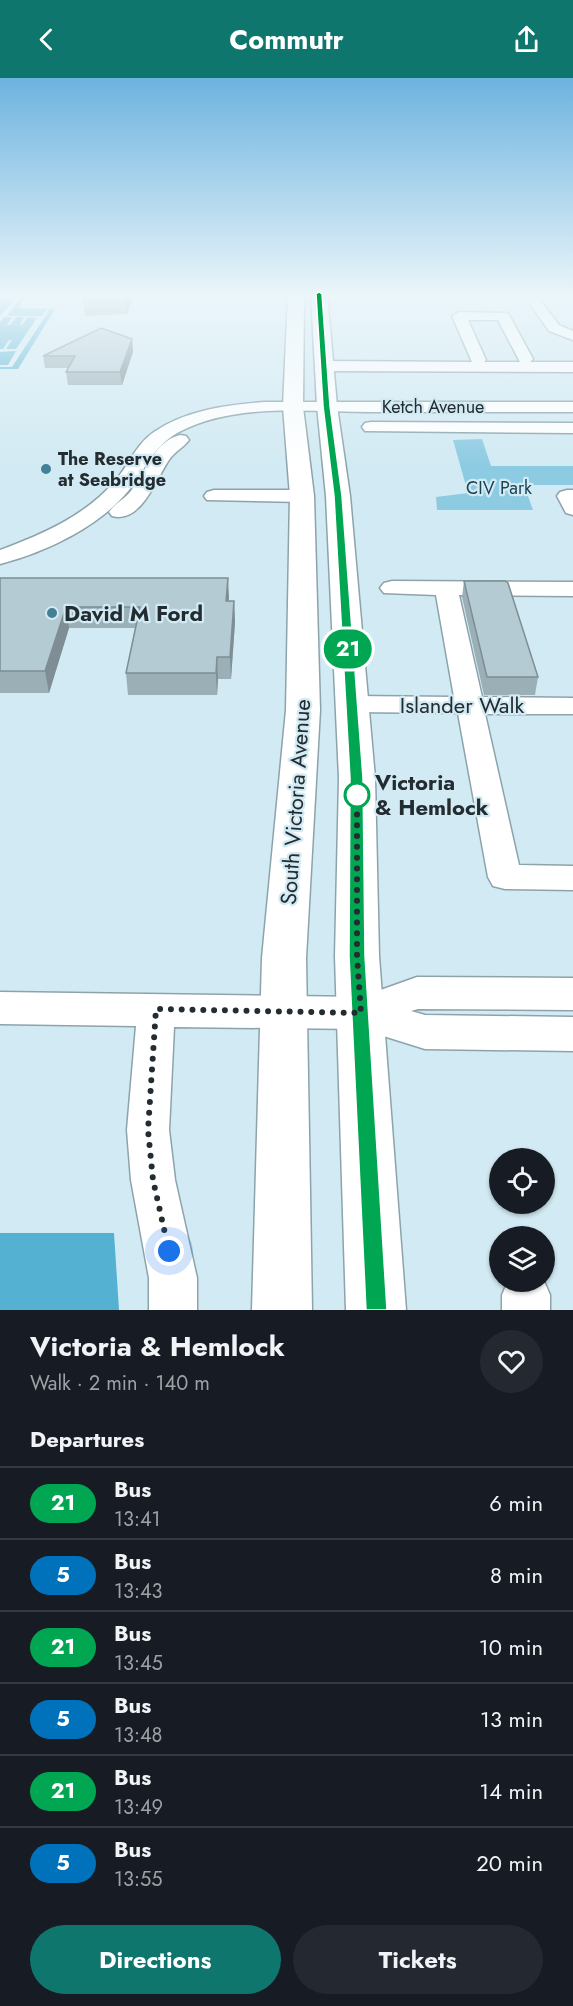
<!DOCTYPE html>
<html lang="en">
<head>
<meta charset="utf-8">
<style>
	body { margin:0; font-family:Jost,sans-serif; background:#242831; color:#f1f3f6; height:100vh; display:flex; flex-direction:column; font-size:22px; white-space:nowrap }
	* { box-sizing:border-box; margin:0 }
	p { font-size:20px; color:#9ea1a6 }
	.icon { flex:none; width:33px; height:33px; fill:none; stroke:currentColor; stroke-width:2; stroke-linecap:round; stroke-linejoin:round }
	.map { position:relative; height:1232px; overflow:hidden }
	.side { display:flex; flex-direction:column; background:#171b24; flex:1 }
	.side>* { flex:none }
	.badge { padding:0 12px; border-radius:20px; font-size:21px; line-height:39px }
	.controls { position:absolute; left:489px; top:1070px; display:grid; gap:12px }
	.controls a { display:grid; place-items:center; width:66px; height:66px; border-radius:50%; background:#171b24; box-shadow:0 2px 4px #0004; font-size:30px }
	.you { position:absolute; width:30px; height:30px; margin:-15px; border:4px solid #fff; border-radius:50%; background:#1a73e8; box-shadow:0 0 0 9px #1a73e833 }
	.map>.badge { position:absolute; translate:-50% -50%; box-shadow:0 0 0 3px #fff }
	h2 { padding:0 30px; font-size:22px; line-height:54px }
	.round { display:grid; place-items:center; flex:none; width:63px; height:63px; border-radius:32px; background:#242831 }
	.overview { display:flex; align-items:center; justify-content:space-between; height:102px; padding:0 30px }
	h1 { font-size:28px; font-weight:700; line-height:45px }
	.cta { display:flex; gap:12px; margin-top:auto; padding:12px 30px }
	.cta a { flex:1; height:69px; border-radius:36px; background:#0f766e; color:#fff; font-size:24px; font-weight:700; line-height:69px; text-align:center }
	.cta a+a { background:#242831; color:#f1f3f6 }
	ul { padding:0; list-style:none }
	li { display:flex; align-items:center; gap:18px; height:72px; padding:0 30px; border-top:2px solid #363941 }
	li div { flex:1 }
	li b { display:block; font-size:22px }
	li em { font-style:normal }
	li .badge { min-width:66px; font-weight:700; text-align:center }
	header { display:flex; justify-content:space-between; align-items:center; height:78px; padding:0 30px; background:#0f766e; color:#fff; font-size:27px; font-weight:700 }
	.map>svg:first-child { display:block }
</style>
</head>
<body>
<header><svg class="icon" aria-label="back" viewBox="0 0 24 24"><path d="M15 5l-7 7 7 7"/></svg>Commutr<svg class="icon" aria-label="share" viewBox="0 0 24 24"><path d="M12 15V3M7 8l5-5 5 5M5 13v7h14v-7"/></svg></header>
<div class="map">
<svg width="573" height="1232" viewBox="0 0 573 1232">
	<rect width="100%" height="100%" fill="#d2eaf3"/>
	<!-- green -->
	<polygon fill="#8dcbe2" points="482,361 491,388 573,388 573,407 524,407 533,432 437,432 436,419 468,415 453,362"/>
	<!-- water -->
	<g fill="#54b1d2">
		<polygon points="0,216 28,216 18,230 55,231 18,291 0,291"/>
		<polygon points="0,1155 114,1155 119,1232 0,1232"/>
	</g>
	<!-- pier -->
	<polygon fill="#d2eaf3" points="0,218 22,218 7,238 42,238 47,231 50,231 12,289 0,289 0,287 8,287 16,273 0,274 0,271 3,271 9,262 12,262 6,271 16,271 37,240 28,239 22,247 20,247 24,239 16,239 10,247 7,247 12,239 4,239 0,244 0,238 16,220 2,219 0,221"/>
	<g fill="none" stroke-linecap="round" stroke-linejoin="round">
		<!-- minor casing -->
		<g stroke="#8da3ac" stroke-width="3">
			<g id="minor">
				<polygon points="523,216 535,216 559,247 573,253 573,262 549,253"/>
				<path d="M459,234l49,1 25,46 -3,3h43v10l-249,-1 -8,-5 8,-5 148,1 -20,-46zM468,242h30l22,42h-36l2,-2z"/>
				<path d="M264,324h309v10c-67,0 -134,0 -201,0 -62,0 -136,-10 -193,20 -26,14 -33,37 -50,58 -30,37 -83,62 -129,74v-14c41,-15 85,-34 114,-68 15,-16 21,-37 40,-50 32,-22 72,-27 110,-30z"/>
				<polygon points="371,344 573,345 573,355 365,353 362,349 365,345"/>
				<path d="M180,357l6,1 3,4c-6,8 -15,12 -20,20 -13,19 -28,64 -57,56l-3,-4c6,-9 18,-14 24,-24 14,-19 22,-47 47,-53z"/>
				<polygon points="214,412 302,412 309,414 312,418 309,422 302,424 207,422 204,418 207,414"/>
				<polygon points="567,412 573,412 573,437 566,435 557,418 560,414"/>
				<polygon points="392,503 573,504 573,518 459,517 482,619 573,620 573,636 485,636 519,787 573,788 573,812 505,811 493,808 488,799 458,635 352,634 342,632 338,626 342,620 352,618 454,619 436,517 384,515 380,510 384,505"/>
				<polygon points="417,899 573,900 573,932 418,931 411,933 425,937 573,939 573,973 425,971 361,951 174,949 169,1052 175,1102 197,1200 197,1232 149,1232 149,1200 131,1102 127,1052 136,948 0,946 0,914 361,919"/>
				<polygon points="508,1203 544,1203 550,1217 550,1232 502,1232 502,1217"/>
			</g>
		</g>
		<!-- major casing -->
		<g stroke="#8da3ac" stroke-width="3">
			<g id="major">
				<polygon points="288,216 304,216 303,329 314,418 320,632 306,880 312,1232 252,1232 262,880 286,632 290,418 283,329"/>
				<polygon points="311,216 327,216 337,328 350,418 375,700 379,878 406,1232 346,1232 335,878 339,700 326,418 317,328"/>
			</g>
		</g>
		<!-- minor -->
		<use href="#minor" fill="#fff" fill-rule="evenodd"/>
		<!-- major -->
		<use href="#major" fill="#fff" fill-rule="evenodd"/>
	</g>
	<!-- wall -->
	<g fill="#9bafb6">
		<polygon points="88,216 134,216 127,236 85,238 83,224"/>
		<polygon points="132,261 133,274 122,307 68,307 66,294 68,290 45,290 43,278"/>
		<polygon points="0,500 229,520 228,523 234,523 235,544 231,601 218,601 217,617 128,617 126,595 135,550 69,550 49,615 0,615"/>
		<polygon points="464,503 538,599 535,617 484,617 462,519"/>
	</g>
	<!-- shaded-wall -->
	<g fill="#7e8e94">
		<polygon points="128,216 134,216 127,236 125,222"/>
		<polygon points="132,261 133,274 122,307 120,294"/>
		<polygon points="228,500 229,520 227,544 226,523"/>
		<polygon points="234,523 235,544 231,601 230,579"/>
		<polygon points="66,529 69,550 49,615 45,593"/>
		<polygon points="217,579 218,601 217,617 216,595"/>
	</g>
	<!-- building -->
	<g fill="#b4cbd4" stroke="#7e8e94" stroke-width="1.5">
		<polygon points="88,216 128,216 125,222 83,224"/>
		<polygon points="101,250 132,261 120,294 66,294 75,278 43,278"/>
		<polygon points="0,500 228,500 226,523 234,523 230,579 217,579 216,595 126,595 140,529 66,529 45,593 0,593"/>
		<polygon points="464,503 505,503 508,505 538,599 487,599"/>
	</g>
	<!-- sky -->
	<linearGradient id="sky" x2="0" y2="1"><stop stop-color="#6db3df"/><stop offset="0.56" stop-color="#ebf6fa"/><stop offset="1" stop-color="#ebf6fa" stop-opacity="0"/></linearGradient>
	<rect width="573" height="388" fill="url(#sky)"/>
	<!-- line -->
	<polygon fill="#00a651" stroke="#fff" stroke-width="1.5" points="319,214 322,216 330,328 342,418 363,700 365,878 387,1232 366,1232 349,878 350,700 334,418 323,328 316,216"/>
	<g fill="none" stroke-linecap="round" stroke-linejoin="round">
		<!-- walk -->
		<polyline stroke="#232c30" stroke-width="6" stroke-dasharray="0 10.8" points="169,1173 153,1102 148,1052 156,931 361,935 357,878 357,717"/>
	</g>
	<!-- markers -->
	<g fill="#428096" stroke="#d2eaf3" stroke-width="2">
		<circle cx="46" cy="391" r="6"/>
		<circle cx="52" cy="535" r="6"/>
	</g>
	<circle fill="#fff" stroke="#00a651" stroke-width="3" cx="357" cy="717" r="12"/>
	<g text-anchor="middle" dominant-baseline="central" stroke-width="4.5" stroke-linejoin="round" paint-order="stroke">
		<!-- far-street labels -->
		<g font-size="18" fill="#232c30" stroke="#d2eaf3">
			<text x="433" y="329">Ketch Avenue</text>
		</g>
		<!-- far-poi labels -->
		<g font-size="18" font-weight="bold" fill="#232c30" stroke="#d2eaf3" text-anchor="start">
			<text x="58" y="381">The Reserve<tspan x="58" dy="21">at Seabridge</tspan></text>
		</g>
		<!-- far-park labels -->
		<g font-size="18" fill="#194251" stroke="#d2eaf3">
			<text x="499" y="410">CIV Park</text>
		</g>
		<!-- poi labels -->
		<g font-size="22" font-weight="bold" fill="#232c30" stroke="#d2eaf3" text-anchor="start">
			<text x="64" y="535">David M Ford</text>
		</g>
		<!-- street labels -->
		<g font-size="22" fill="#232c30" stroke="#d2eaf3">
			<text x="462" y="627">Islander Walk</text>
			<text transform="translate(295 724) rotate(-86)">South Victoria Avenue</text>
		</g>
		<!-- stop labels -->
		<g font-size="22" font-weight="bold" fill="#232c30" stroke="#d2eaf3" text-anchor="start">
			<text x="375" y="704">Victoria<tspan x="375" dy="25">&amp; Hemlock</tspan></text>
		</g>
	</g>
</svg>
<div class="controls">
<a><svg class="icon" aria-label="locate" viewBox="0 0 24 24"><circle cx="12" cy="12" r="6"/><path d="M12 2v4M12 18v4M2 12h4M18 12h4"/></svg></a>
<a><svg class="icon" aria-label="layers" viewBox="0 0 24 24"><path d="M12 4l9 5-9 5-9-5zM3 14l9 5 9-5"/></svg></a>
</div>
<div class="you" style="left:169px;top:1173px"></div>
<b class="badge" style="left:348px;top:571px;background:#00a651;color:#fff">21</b>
</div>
<section class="side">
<div class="overview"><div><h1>Victoria &amp; Hemlock</h1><p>Walk · 2 min · 140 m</p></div><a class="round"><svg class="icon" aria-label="heart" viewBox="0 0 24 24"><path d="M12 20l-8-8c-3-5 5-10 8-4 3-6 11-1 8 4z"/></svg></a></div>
<h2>Departures</h2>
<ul>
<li><span class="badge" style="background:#00a651;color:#fff">21</span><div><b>Bus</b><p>13:41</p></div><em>6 min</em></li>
<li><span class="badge" style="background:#0072bc;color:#fff">5</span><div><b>Bus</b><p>13:43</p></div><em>8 min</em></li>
<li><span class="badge" style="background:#00a651;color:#fff">21</span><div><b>Bus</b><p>13:45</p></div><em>10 min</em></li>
<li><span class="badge" style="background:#0072bc;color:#fff">5</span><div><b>Bus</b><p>13:48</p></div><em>13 min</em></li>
<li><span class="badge" style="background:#00a651;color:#fff">21</span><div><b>Bus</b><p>13:49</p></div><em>14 min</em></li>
<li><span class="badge" style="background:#0072bc;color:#fff">5</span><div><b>Bus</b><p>13:55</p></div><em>20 min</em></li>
</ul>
<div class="cta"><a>Directions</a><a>Tickets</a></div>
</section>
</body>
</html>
